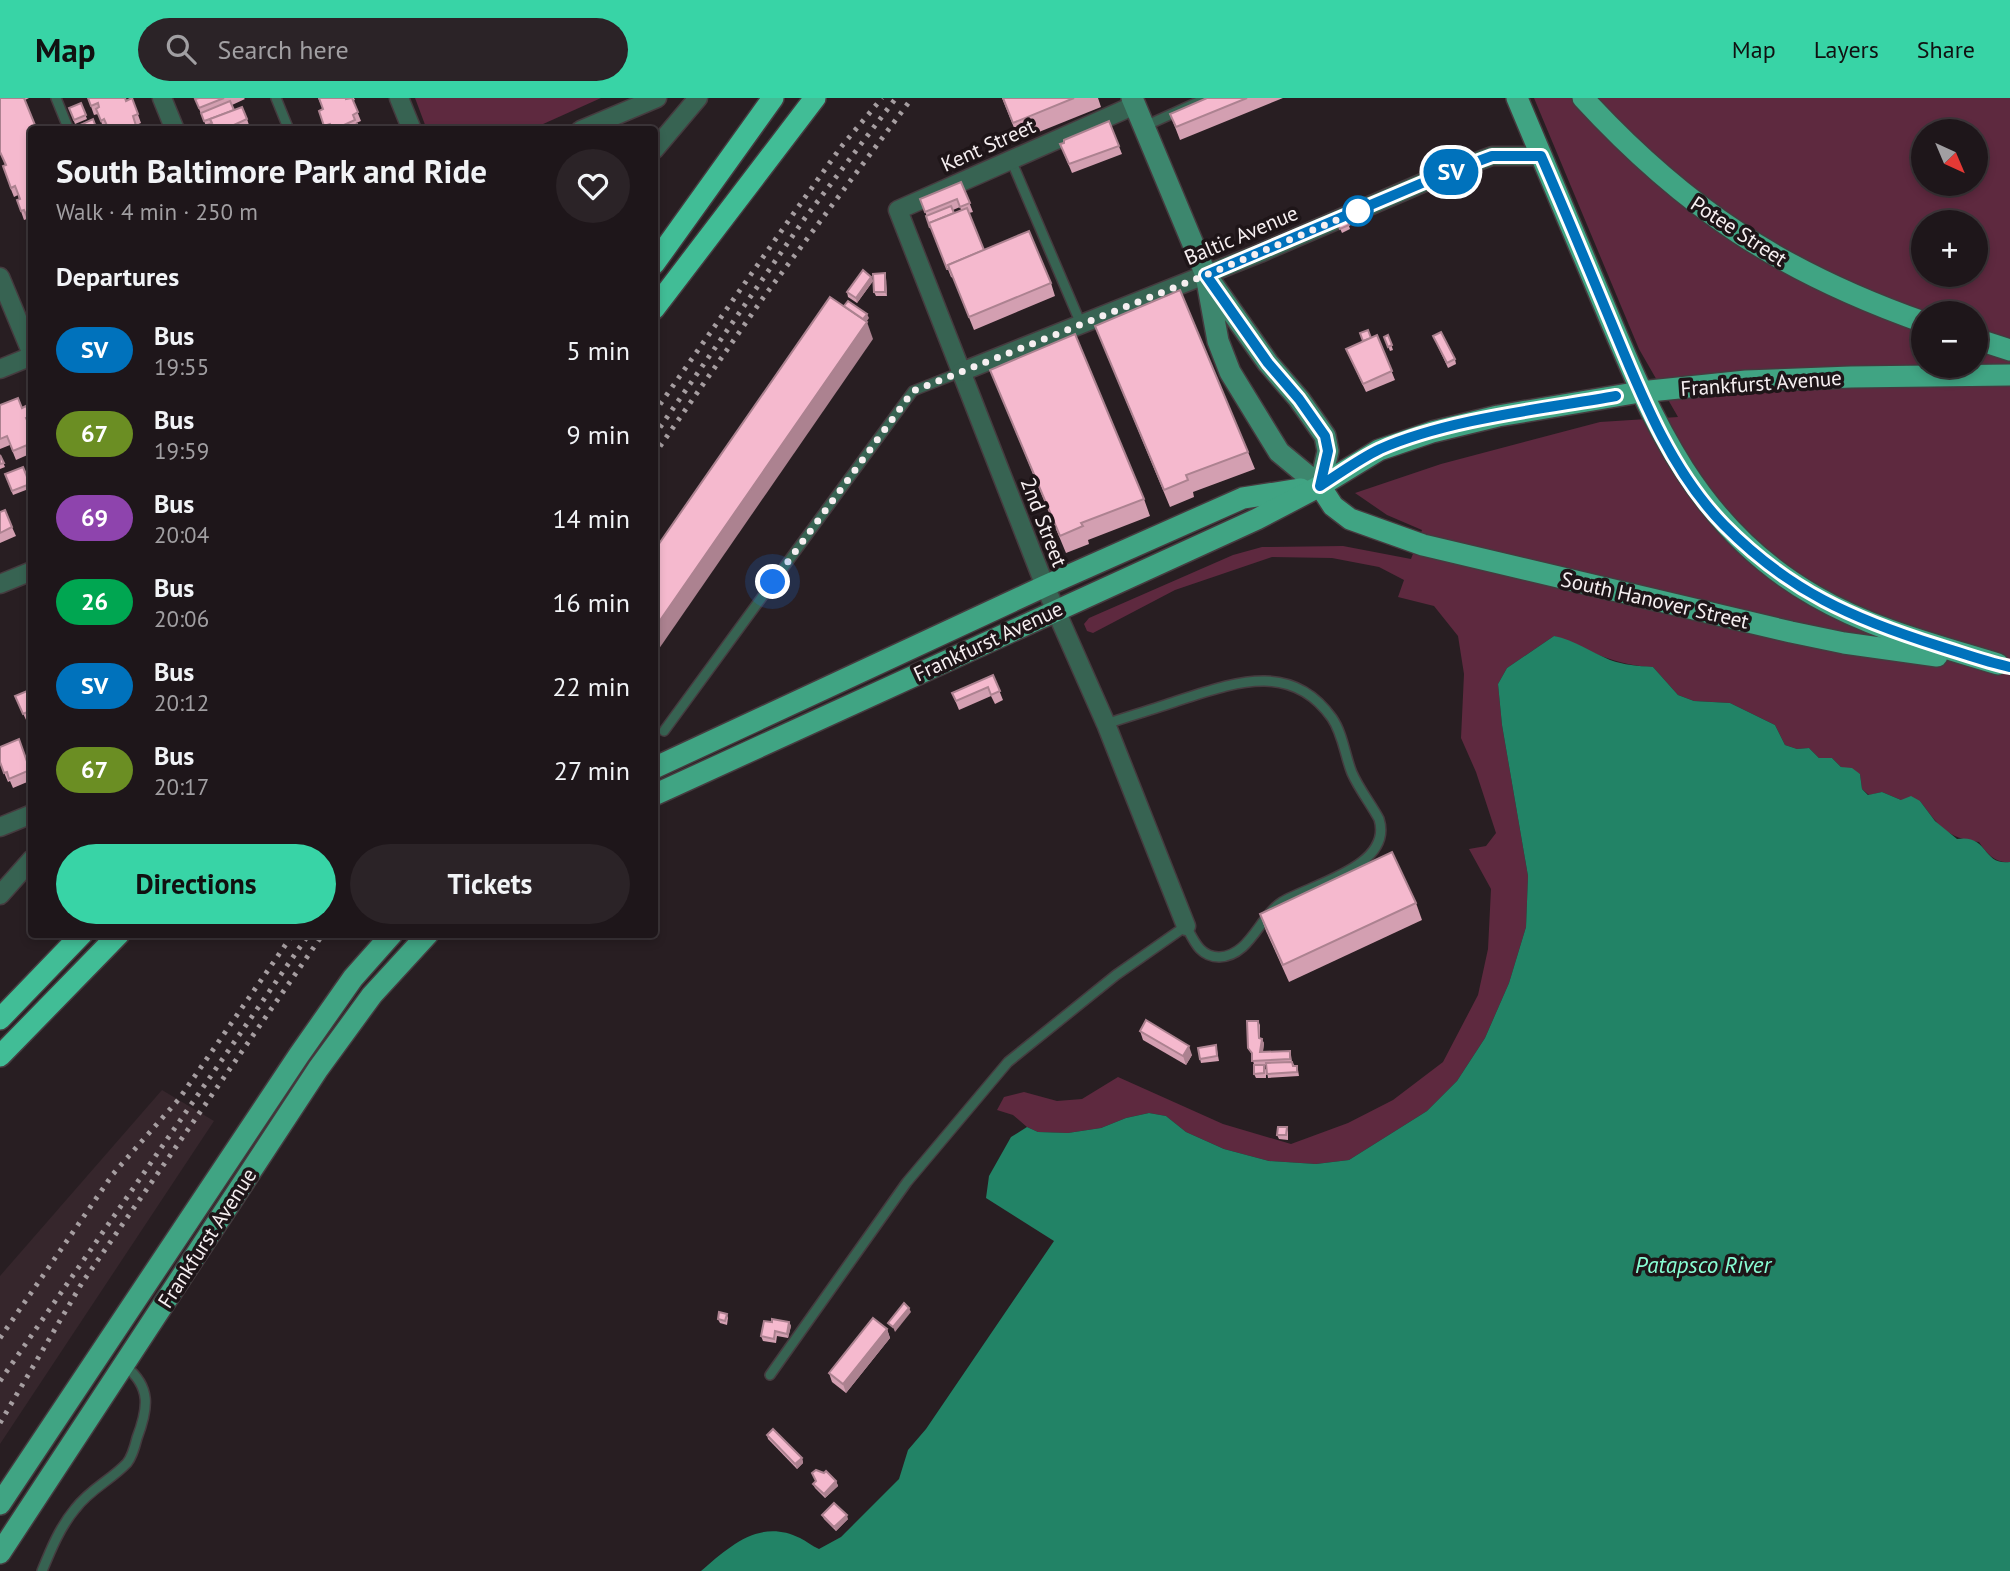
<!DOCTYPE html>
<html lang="en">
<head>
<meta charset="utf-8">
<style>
	body { margin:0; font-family:"PT Sans",sans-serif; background:#2b2327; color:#f1f3f6; height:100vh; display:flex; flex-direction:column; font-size:26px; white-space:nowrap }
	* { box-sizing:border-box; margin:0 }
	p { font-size:23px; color:#a19fa2 }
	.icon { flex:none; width:38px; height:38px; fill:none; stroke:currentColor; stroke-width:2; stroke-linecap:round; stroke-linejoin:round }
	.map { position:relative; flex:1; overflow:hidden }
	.sheet { position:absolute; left:28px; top:28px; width:630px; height:812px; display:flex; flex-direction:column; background:#1e161a; border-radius:7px; box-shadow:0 4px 10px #0003,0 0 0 2px #3c3539 }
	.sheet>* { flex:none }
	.badge { padding:0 14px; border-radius:23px; font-size:24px; line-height:46px }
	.needle { width:46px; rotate:136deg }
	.fabs { position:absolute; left:1911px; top:21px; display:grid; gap:14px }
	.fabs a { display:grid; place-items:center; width:77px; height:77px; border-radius:50%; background:#1e161a; box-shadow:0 4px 10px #0003,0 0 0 2px #3c3539; font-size:35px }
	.you { position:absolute; width:35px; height:35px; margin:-18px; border:5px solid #fff; border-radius:50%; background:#1a73e8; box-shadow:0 0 0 10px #1a73e833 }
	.map>.badge { position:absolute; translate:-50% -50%; box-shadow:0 0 0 4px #fff }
	h2 { padding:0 28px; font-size:26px; line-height:63px }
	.round { display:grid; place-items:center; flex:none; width:74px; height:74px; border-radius:37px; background:#2b2327 }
	.head { display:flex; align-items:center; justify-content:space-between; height:119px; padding:0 28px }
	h1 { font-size:33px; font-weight:600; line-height:52px }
	.button { display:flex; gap:14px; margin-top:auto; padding:14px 28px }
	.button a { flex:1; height:80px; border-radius:42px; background:#38d4a6; color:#111; font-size:28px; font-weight:600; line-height:80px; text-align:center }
	.button a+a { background:#2b2327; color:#f1f3f6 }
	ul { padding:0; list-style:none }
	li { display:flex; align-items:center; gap:21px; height:84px; padding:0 28px }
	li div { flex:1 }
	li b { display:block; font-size:26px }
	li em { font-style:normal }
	li .badge { min-width:77px; font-weight:700; text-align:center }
	header { display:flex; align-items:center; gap:42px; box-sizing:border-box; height:98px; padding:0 35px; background:#38d4a6; color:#111 }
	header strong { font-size:33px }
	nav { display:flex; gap:38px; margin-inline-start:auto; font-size:24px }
	.search { width:490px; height:63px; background:#2b2327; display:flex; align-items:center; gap:18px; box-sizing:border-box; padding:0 24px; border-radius:38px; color:#a19fa2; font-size:26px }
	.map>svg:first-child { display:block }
</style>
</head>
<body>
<header>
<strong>Map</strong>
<div class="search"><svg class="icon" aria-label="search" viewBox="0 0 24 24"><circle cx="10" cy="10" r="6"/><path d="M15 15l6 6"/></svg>Search here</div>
<nav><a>Map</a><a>Layers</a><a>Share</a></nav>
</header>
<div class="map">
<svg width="2010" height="1473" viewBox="0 0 2010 1473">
	<rect width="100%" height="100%" fill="#281e22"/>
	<!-- built -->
	<polygon fill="#36262c" points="162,992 214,1023 0,1346 0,1178"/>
	<!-- green -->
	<g fill="#5e293f" fill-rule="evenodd">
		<polygon points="415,0 601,0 532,31 427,32"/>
		<path d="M1534,0h476v764c-14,2 -24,-9 -31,-20 -33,-4 -40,-16 -59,-41l-19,-1 -19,-8 -13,3 -7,-6 -2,-15 -19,-7 -9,-9h-13l-10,-10 -12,1 -12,-4 -10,-20 -45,-22 -36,-2 -16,-6 -25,-28c-36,-1 -66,-17 -99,-31l-47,32 -9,16 4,41 26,151 -2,51 -17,56 -24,55 -28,43 -30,30 -78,49 -33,4 -47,-3 -45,-12 -38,-17 -20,-16 -17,-3 -23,5 -25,10 -33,5 -30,-1 -11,-5 -14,-12 -16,-5 7,-13 20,-5 33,9 25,-2 36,-22 105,47 68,20 57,-21 45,-23 50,-38 35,-67 10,-46 3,-60 -22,-40 17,-3 10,-13 -20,-61 -15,-34 3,-64 -6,-38 -24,-30 -36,-9 6,-17 -25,-13 -47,-9 -60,-1 -97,33 -82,43 -6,-2 -3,-7 5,-6 144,-63 29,-8 81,-1 68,13 11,-29 -35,-15 -32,-22 86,-29 159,-42 78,-5 -39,-68zM1923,33h53v53h-53zM1923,124h53v53h-53zM1923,215h53v53h-53z"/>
	</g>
	<!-- water -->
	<path fill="#228366" d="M1554,538c20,4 37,16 56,24 14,5 28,6 43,7l25,28 16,6 36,2 45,22 10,20 12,4 12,-1 10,10h13l9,9 11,1 8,6 2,15 6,6 14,-3 19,8 10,-4 9,5 15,20 22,18c32,-5 25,27 53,23v709h-1309c29,-25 59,-53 99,-33 6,3 12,8 19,11l22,-12 58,-58 9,-29 18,-21 128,-188 -68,-43 3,-22 22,-39 16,-10 11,5 30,1 33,-5 25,-10 23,-5 17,3 20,16 38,17 45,12 47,3 33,-4 78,-49 30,-30 28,-43 24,-55 17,-56 2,-51 -26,-151 -4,-41 9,-16z"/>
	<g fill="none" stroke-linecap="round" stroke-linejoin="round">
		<!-- lane casing -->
		<g stroke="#453b3f" stroke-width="12">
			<g id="lane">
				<polyline points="56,0 69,32"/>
				<polyline points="276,0 289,32"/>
				<polyline points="1145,28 1207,0"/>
				<polyline points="1011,62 1081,226"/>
				<polyline points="664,633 913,293 961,274"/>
				<path d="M770,1277l137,-193 101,-120 108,-87 70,-49c8,15 14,31 33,31 31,-1 40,-40 63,-55 27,-17 112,-35 97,-83 -8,-15 -20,-30 -27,-46 -7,-17 -9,-39 -20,-55 -41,-58 -99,-35 -155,-17 -23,8 -47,15 -71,23"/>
				<path d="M42,1473c9,-22 18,-44 33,-62 16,-21 35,-28 52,-46 5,-6 8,-17 10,-25 11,-29 15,-51 -12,-72"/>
			</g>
		</g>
		<!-- street casing -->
		<g stroke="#453b3f" stroke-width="21">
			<g id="street">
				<polyline points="162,0 175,32"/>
				<polyline points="399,0 412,32"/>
				<polyline points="1135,7 898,112 1045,488 1106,626 1186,828"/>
				<polyline points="581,32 657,0"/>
				<polyline points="654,52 698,0"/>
				<polyline points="0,179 32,256"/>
				<polyline points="0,271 32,258"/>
				<polyline points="961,274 1260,155 1441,77 1492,58 1541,58"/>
				<polyline points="0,486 32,473"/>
				<polyline points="0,729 32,716"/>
				<polyline points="0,797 32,761"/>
			</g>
		</g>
		<!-- secondary casing -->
		<g stroke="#453b3f" stroke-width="24">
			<polyline id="secondary" points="1132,0 1206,177 1218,243 1230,274 1279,354 1320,388 1328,353 1325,338 1299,301 1268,265 1206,177"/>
		</g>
		<!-- primary casing -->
		<g stroke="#453b3f" stroke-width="24">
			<g id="primary">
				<path d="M1517,0c27,65 54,130 82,195 51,122 95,234 216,303 57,33 121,49 183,68"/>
				<path d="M1583,0c102,111 199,174 340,224"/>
				<polyline points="1976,241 2010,252"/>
				<polyline points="1320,388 1333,408 1350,421 1423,447 1791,534 1844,545 1937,558"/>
				<polyline points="654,670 1045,488 1243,400 1301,391"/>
				<polyline points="654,697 1257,421 1320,388 1379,352 1432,334 1498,318 1640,294 1746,283 1851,279 2010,277"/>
				<polyline points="0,1406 299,957 353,880 392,836"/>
				<polyline points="0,1455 318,971 372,897 428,836"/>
			</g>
		</g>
		<!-- highway casing -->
		<g stroke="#453b3f" stroke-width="24">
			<g id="highway">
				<polyline points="654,166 773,0"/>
				<polyline points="654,211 815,0"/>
				<polyline points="0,921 82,836"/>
				<polyline points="0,958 119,836"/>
			</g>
		</g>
		<!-- lane -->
		<use href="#lane" stroke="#376352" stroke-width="9"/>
		<!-- street -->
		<use href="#street" stroke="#376352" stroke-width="18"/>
		<!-- secondary -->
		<use href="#secondary" stroke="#3d876e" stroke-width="21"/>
		<!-- primary -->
		<use href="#primary" stroke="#40a483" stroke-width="21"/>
		<!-- highway -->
		<use href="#highway" stroke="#41bd96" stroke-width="21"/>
		<!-- rail -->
		<g stroke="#a69ea1" stroke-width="5" stroke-dasharray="3.5 7" stroke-linecap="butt">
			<polyline points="654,315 796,112 841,49 882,0"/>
			<polyline points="654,338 805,120 896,0"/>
			<polyline points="654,357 763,200 912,0"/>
			<polyline points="0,1240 113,1076 179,1001 293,836"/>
			<polyline points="0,1283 309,836"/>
			<polyline points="0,1325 82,1185 323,836"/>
		</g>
	</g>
	<!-- wall -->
	<g fill="#d39fb1" fill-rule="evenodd">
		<polygon points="0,0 29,0 25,2 27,121 24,122 17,102 19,101 18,97 14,99 10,89 5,67"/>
		<polygon points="88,0 126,3 132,0 141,25 136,27 137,31 145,32 108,30 104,31 98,16 94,17"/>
		<polygon points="199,0 244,0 245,1 232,7 234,12 247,21 250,30 246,32 209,32 212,25 206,28 195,1"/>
		<polygon points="318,0 354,0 355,2 353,3 361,23 356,25 359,32 326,32 319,13 323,11"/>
		<polygon points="1002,0 1098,0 1101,9 1019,42"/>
		<polygon points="1207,0 1283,0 1180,42 1170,16 1207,1"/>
		<polygon points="81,5 87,21 75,26 69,10"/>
		<polygon points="1109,23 1122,56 1072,75 1060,46"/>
		<path d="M961,84l12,30 -4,1 15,37 67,33 4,13 -81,34 -21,-52 -2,-1 -31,-78zM960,109l1,3 -7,3 -1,-3z"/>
		<polygon points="1347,122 1350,131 1342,135 1338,126"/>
		<polygon points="885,175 886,180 887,198 876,198 874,194"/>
		<polygon points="871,179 873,183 857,205 848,199 847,194"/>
		<polygon points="1095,228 1248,354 1255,371 1193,394 1194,399 1170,409"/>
		<polygon points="1377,237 1395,282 1366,294 1346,251"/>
		<polygon points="1388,237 1393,252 1390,253 1384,239"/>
		<polygon points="1435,242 1455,261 1456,266 1448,270"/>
		<polygon points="990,272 1144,401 1150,418 1088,442 1089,446 1066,455"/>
		<polygon points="0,307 22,310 26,308 32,321 32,328 29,328 32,333 32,355 16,362 10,347 0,351"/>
		<polygon points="0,357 5,369 0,371"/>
		<polygon points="23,369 31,390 13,397 5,376"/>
		<polygon points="0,414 12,429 16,438 0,445"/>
		<polygon points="993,577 1003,602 995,606 991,598 959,612 952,595"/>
		<polygon points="32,591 32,622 27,624 15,598"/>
		<polygon points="19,641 32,676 32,682 13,690 10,683 8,684 0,665"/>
		<polygon points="1416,805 1422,822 1289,884 1266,833 1260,816"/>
		<polygon points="1258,923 1260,927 1260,940 1264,945 1263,954 1290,953 1291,957 1292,964 1298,972 1299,978 1268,980 1266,967 1254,967 1252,957 1248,950"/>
		<polygon points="1140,933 1192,957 1186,967 1143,942"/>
		<polygon points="1217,952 1219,963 1201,965 1200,961"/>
		<polygon points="1266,971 1266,980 1256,980 1254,976"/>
		<polygon points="1287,1029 1288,1034 1288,1042 1279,1041 1277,1037"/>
		<polygon points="727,1216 728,1220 727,1227 720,1225 718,1221"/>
		<polygon points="772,1224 789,1224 791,1228 788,1240 777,1238 776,1245 763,1243 761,1238"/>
		<polygon points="887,1231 890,1240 846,1295 832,1284 829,1275"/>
		<polygon points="767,1337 802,1360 803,1365 797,1371 768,1341"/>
		<polygon points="836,1383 838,1388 825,1400 815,1390 813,1386"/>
		<polygon points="822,1417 848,1421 836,1433 824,1421"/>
	</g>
	<!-- shaded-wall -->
	<g fill="#ac8290">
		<polygon points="885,175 886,180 887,198 885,194"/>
		<polygon points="871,179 873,183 857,205 856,200"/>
		<polygon points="867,216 869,220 863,229 861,224"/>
		<polygon points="867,224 873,241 654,558 654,531"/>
		<polygon points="1262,941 1264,945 1262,958 1260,954"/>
		<polygon points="1189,948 1192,957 1186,967 1183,958"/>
		<polygon points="909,1210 911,1214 895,1234 893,1229"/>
		<polygon points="789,1224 791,1228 788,1240 787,1236"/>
		<polygon points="887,1231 890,1240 846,1295 843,1286"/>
		<polygon points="802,1360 803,1365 797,1371 795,1366"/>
		<polygon points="836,1383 838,1388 825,1400 824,1396"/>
		<polygon points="847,1417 848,1421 836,1433 834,1429"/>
	</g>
	<!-- building -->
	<g fill="#f5b9ce" stroke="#ac8290" stroke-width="2">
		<polygon points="0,0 24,0 37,32 32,32 32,130 24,112 21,113 17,102 20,101 15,88 11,90 3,68 6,67 0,54"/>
		<polygon points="88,0 125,0 126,3 132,0 138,16 133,18 137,31 143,28 145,32 109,32 104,21 101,23 96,11 99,9 98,5 91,8"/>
		<polygon points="199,0 224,0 199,10 195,1"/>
		<polygon points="319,0 346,0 346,1 352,0 358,14 353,17 355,22 333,32 330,26 324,28 319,13 323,11"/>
		<polygon points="1003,0 1074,0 1013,25"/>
		<polygon points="1207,0 1247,0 1176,29 1170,16"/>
		<polygon points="230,3 234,12 210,21 212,25 210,21 204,23 201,15"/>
		<polygon points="81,5 86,17 74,22 69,10"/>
		<polygon points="242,9 247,21 223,32 209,32 207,27 212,25 210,21"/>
		<polygon points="93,21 97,32 80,32 78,28"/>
		<polygon points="1109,23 1119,48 1069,66 1060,46 1064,45 1064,42"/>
		<polygon points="357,26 359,32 345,32"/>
		<polygon points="961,84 970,105 960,109 957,101 925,114 920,101"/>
		<polygon points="951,108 954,115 929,125 930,130 926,118"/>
		<polygon points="967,110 984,152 948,167 950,171 947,171 929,125"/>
		<polygon points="1347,122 1349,127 1340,131 1338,126"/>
		<polygon points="1029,133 1051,185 969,219 948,167"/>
		<polygon points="863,172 871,179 856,200 847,194"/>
		<polygon points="885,175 885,194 874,194 873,176"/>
		<polygon points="1180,192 1248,354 1186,377 1188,382 1164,392 1095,228"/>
		<polygon points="830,199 867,224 654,531 654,453"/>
		<polygon points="848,203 867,216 863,221 844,208"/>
		<polygon points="1368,232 1371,240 1363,243 1360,235"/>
		<polygon points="1441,234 1455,261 1447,265 1433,238"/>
		<polygon points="1075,236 1144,401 1081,425 1083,428 1060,438 990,272"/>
		<polygon points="1377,237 1392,273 1363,286 1346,251"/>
		<polygon points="1388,237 1392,247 1388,249 1384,239"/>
		<polygon points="18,300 22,310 26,308 30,318 26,320 32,333 32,345 13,353 7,338 0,341 0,307"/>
		<polygon points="0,357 4,365 0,366"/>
		<polygon points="23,369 30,386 12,393 5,376"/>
		<polygon points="5,412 12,429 0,435 0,414"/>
		<polygon points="993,577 1000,593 991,597 988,589 956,603 952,595"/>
		<polygon points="32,591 32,612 23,616 15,598"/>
		<polygon points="19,641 30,672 9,681 7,674 4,675 0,664 0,649"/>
		<polygon points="1392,754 1416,805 1283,867 1260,816"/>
		<polygon points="1146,922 1189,948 1183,958 1140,933"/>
		<polygon points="1247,923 1258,923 1259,940 1262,941 1260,954 1290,953 1290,961 1252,963 1252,955 1248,950"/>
		<polygon points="1216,947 1217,958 1200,961 1198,950"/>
		<polygon points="1292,964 1293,968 1297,968 1297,974 1267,976 1266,965"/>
		<polygon points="1254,967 1264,967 1264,975 1254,976"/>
		<polygon points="1278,1029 1287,1029 1286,1037 1277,1037"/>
		<polygon points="904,1205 909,1210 893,1229 888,1225"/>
		<polygon points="719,1214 727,1216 725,1223 718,1221"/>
		<polygon points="873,1220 887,1231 843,1286 829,1275"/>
		<polygon points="772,1221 789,1224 787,1236 775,1233 774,1241 761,1238 764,1223 772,1224"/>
		<polygon points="773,1331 802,1360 795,1366 767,1337"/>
		<polygon points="816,1372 824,1375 826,1373 836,1383 824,1396 813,1386 816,1383 812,1375"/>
		<polygon points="834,1405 847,1417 834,1429 822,1417"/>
	</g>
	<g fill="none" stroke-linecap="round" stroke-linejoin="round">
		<!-- line casing -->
		<g stroke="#fff" stroke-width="16">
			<path id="line" d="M1616,298c-73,13 -168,23 -236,53 -21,10 -41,25 -60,37l8,-35 -3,-15 -26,-37 -31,-36 -62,-88 235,-100 51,-19h49c24,55 47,111 70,166 29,70 59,148 113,203 65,66 129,94 215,121 23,7 47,16 71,21"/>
		</g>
		<!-- line -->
		<use href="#line" stroke="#0072bc" stroke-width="10"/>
		<!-- walk -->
		<polyline stroke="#f6eff1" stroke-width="7" stroke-dasharray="0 12.6" points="773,484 913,293 1206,177 1358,113"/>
	</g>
	<!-- markers -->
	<circle fill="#fff" stroke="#0072bc" stroke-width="3.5" cx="1358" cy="113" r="14"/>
	<g text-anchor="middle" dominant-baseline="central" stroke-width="7" stroke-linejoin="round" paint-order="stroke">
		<!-- street labels -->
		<g font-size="21" fill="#f6eff1" stroke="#1e1518">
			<text transform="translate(988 47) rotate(-24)">Kent Street</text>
			<text transform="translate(1739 133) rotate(33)">Potee Street</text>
			<text transform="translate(1241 137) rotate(-23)">Baltic Avenue</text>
			<text transform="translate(1761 285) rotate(-4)">Frankfurst Avenue</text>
			<text transform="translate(1044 424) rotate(69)">2nd Street</text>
			<text transform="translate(1655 502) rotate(13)">South Hanover Street</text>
			<text transform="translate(988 543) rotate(-25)">Frankfurst Avenue</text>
			<text transform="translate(207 1140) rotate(-57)">Frankfurst Avenue</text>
		</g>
		<!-- water labels -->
		<g font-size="23" font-style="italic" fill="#88fed4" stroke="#1e1518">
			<text x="1703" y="1166">Patapsco River</text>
		</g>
	</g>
</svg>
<div class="fabs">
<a><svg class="needle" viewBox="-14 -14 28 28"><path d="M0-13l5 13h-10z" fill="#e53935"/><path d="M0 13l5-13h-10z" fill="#a19fa2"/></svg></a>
<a>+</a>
<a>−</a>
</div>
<div class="you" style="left:773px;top:484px"></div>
<b class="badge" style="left:1451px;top:74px;background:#0072bc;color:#fff">SV</b>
<section class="sheet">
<div class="head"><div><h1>South Baltimore Park and Ride</h1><p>Walk · 4 min · 250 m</p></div><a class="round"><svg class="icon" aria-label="heart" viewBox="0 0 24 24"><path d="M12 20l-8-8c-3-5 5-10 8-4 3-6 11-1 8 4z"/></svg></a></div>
<h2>Departures</h2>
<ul>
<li><span class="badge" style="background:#0072bc;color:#fff">SV</span><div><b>Bus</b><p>19:55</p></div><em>5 min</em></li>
<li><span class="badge" style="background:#6b8e23;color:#fff">67</span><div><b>Bus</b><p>19:59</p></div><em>9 min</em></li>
<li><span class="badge" style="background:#8e44ad;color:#fff">69</span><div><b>Bus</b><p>20:04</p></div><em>14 min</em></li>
<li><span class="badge" style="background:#00a651;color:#fff">26</span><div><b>Bus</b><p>20:06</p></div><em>16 min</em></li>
<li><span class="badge" style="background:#0072bc;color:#fff">SV</span><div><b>Bus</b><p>20:12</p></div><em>22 min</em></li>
<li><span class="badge" style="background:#6b8e23;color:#fff">67</span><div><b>Bus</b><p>20:17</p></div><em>27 min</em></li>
</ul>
<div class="button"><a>Directions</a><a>Tickets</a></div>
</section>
</div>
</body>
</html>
